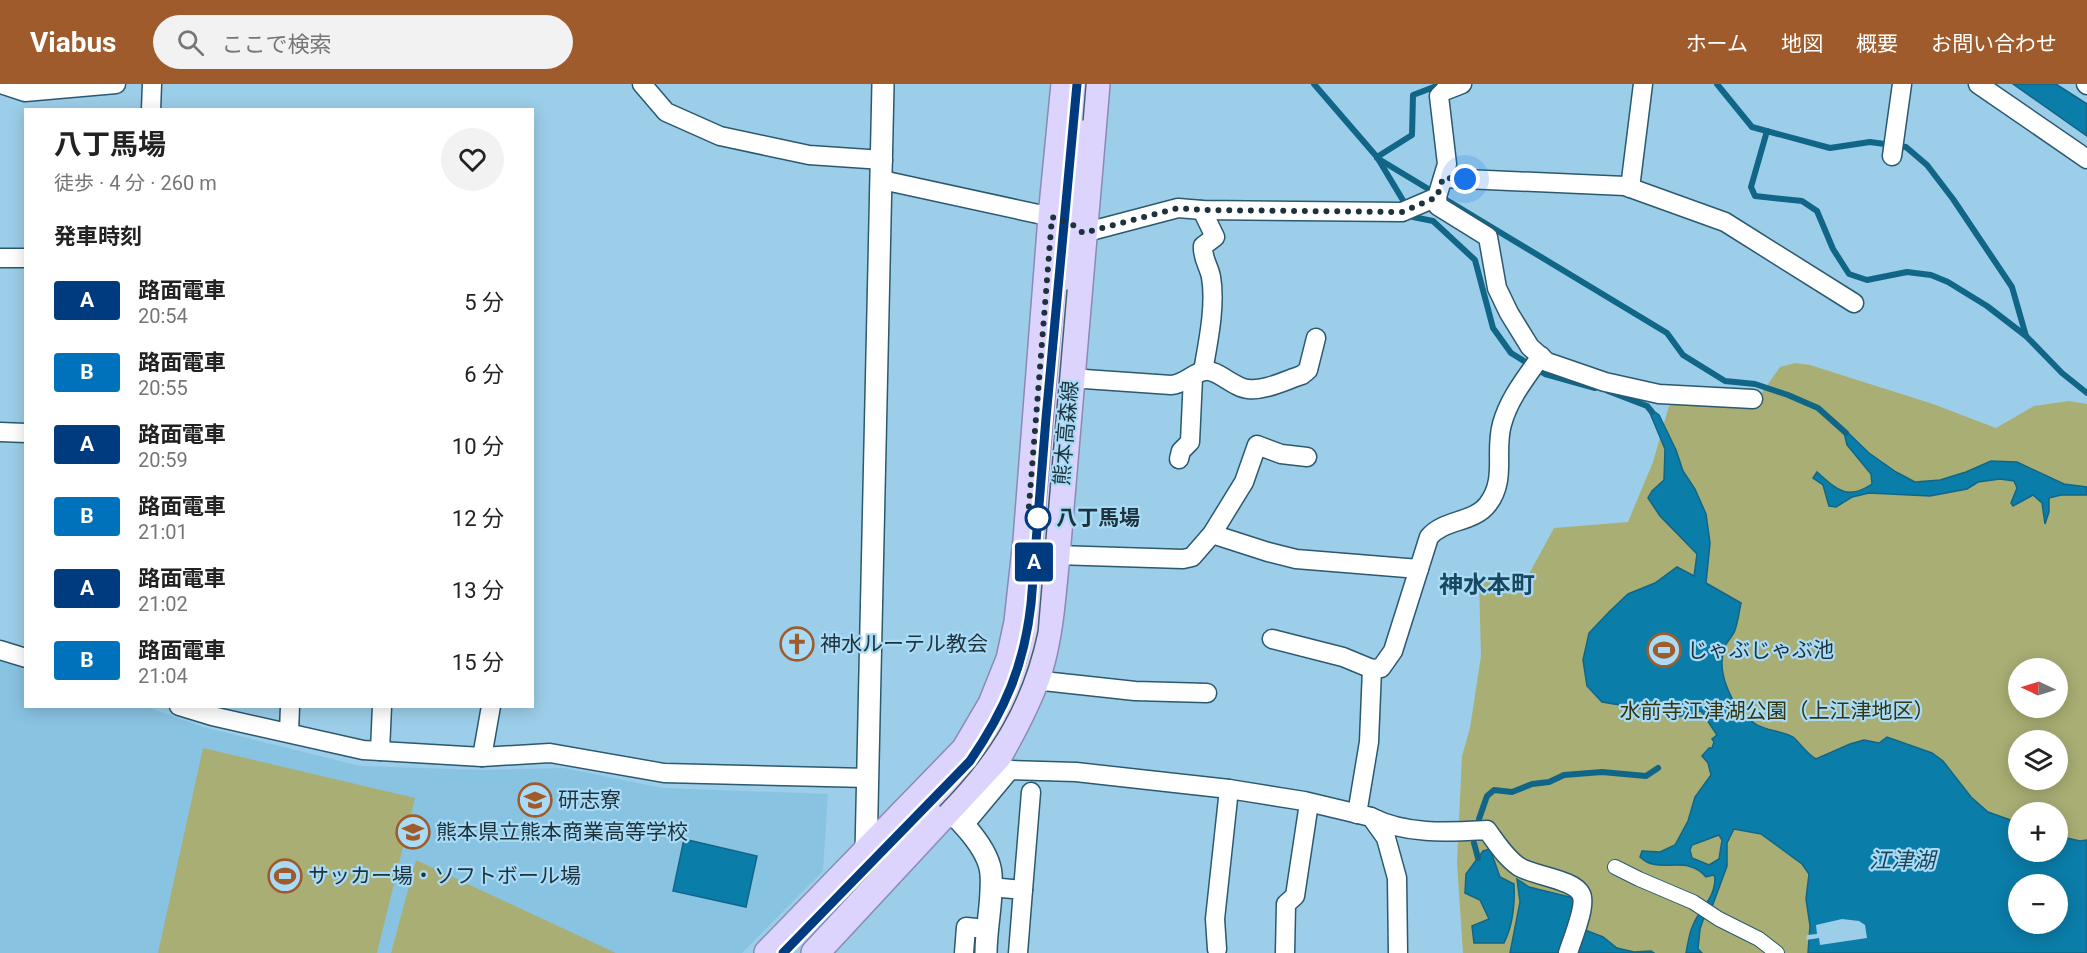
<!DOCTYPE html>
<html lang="ja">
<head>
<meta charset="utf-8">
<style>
	body { margin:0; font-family:Roboto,"Noto Sans JP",sans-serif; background:#f2f2f2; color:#222; height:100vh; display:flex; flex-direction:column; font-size:22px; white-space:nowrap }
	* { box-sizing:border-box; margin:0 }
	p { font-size:20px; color:#767676 }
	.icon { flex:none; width:33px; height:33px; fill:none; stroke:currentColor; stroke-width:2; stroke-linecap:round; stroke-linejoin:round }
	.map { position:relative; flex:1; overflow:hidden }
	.side { position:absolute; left:24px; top:24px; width:510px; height:600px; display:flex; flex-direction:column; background:#fff; border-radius:0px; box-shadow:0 3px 15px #0003 }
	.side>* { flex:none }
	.badge { padding:0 12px; border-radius:4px; font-size:21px; line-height:39px }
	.needle { width:39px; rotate:274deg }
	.buttons { position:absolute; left:2008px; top:574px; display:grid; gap:12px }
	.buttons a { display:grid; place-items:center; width:60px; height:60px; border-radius:50%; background:#fff; box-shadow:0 3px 15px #0003; font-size:30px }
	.you { position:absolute; width:30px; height:30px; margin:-15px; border:4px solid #fff; border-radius:50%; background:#1a73e8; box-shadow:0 0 0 9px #1a73e833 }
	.map>.badge { position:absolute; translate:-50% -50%; box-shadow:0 0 0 3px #fff }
	h2 { padding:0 30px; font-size:22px; line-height:54px }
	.round { display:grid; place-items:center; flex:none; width:63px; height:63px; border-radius:32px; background:#f2f2f2 }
	.head { display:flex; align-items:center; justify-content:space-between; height:102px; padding:0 30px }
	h1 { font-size:28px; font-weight:700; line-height:45px }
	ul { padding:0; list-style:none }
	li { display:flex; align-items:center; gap:18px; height:72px; padding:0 30px }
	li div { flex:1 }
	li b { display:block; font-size:22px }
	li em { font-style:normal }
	li .badge { min-width:66px; font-weight:700; text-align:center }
	header { display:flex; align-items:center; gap:36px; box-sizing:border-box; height:84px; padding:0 30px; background:#9f5b2c; color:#fff }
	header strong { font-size:28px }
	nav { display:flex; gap:33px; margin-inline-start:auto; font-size:21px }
	.search { width:420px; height:54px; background:#f2f2f2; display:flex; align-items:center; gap:15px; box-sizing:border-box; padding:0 21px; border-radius:33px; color:#767676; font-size:22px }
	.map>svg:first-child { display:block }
</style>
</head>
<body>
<header>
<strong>Viabus</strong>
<div class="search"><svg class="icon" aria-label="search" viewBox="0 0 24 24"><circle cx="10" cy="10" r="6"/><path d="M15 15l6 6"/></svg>ここで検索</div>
<nav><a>ホーム</a><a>地図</a><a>概要</a><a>お問い合わせ</a></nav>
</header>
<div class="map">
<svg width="2087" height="869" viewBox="0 0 2087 869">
	<rect width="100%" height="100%" fill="#9ccee9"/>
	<!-- built -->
	<polygon fill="#89c3e2" points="4,576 25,582 26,622 147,623 203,643 360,682 482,686 564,684 663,704 828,710 823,787 742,869 0,869 0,577"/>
	<!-- green -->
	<g fill="#a9ae74" fill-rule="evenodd">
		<path d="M1795,279l15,2 123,39 63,24 38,-22 35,-5 18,3v549h-624l-6,-90 5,-107 8,-28 11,-72 -2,-76 43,7 32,-59 74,-6 25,-60 16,-56 10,-5 65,7 17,-14 19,-27zM2019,585h39v39h-39zM2019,657h39v39h-39zM2019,729h39v39h-39zM2019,801h39v39h-39z"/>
		<polygon points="203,664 415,714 377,869 158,869"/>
		<polygon points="416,776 616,869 391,869"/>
	</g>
	<!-- water -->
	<g fill="#0b7da9" stroke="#168" stroke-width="1.5" fill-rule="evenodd">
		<polygon points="2013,0 2056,0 2087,20 2087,52"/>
		<path d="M1647,322l12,9 17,35 7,21 12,18 11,25 4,29 -4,40 35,20c-2,9 -3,19 -6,27 -2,6 -7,10 -10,16 -10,25 7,63 29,77 11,8 30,8 39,14 8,7 13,16 23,22l34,-15 14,-4 15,3 8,-6 45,16 11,8 28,36 17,15 31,11v29h39v-16l22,5 7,-1v113h-279l2,-27 -4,-27 3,-25 -7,-10 -41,-30 -27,-5 -7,14v23l-15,41 -9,13 -3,9 -2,20 4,4h-16c2,-9 3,-20 7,-28 8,-19 22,-25 22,-48l-2,-2 -7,2c-20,-24 -47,-1 -66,-20l2,-6 18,1 15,-7 13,-24 7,-24 16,-22 -3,-12 -6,-7 7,-8h3l2,-6 -2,-3 5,-4 -16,-24 -31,8 -8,-7 -60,-10 -15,-16 -4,-26 6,-27 20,-21 19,-18 27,-11 22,-16 17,9 3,-22 -37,-38 -12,-18 4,-7 12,-11 1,-31zM1719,751l3,5 -3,19 -10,6 -17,-7 -2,-8 2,-5zM2019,801h39v39h-39z"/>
		<path d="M1843,344l26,25 27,19 19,10 25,-2 26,-8 25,-11 26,1 47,22 23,3v8h-26l-12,3v14l-4,12 -3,-21 -9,-8 -20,11 -2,-3 6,-15 -3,-7 -14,-2 -22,3 -11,7 -37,7 -61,-3 -17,4 -16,10 -7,-1 -6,-21 -10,-7 4,-6c19,17 30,29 55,12l-1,-10 -24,-29z"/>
		<polygon points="684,755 757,772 746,823 673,807"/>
		<path d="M1490,765l10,28 14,7c1,21 -1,41 -10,59h-30l-2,-17 17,-7 -9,-19 -15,-7 1,-19 17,-23z"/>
		<polygon points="1517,795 1529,803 1574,814 1580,844 1603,853 1617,864 1634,868 1651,867 1654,869 1510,869 1520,818"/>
	</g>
	<!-- pier -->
	<polygon fill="#9ccee9" points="1842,835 1859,837 1865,841 1867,854 1820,861 1819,854 1806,856 1807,851 1817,850 1816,841"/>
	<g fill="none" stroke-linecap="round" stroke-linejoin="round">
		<!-- stream -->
		<g stroke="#168" stroke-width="6">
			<polyline points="1314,0 1377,73 1413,133 1433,137 1475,176 1493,244 1511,269 1545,290 1595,304"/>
			<polyline points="1717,0 1752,43 1830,64 1870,58 1906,63 1927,81 1953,115 2012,203 2026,252 2062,289 2087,309"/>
			<polyline points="1767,47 1751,103 1755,112 1802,117 1817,127 1833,165 1849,190 1867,196 1907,188 1931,191 1948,198 1987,222 2026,252"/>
			<polyline points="1377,73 1412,51 1413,11 1442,0"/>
			<polyline points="1377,74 1667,249 1683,271 1725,297 1755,300 1788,311 1818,324 1846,349"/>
			<polyline points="1608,307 1647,322 1652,328"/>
			<polyline points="1479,735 1487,712 1494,706 1512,708 1532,700 1549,698 1564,691 1602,688 1646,692 1658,684"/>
			<polyline points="1474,759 1478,774"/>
		</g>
		<!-- pedestrian casing -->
		<g stroke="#2a5970" stroke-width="16">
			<polyline id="pedestrian" points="1615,783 1639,795 1693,818 1719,835 1759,855 1777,869"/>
		</g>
		<!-- minor casing -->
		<g stroke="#2a5970" stroke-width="21">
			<g id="minor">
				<polyline points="1,0 25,8 116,0"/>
				<polyline points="642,0 666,28 720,52 809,71 883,76"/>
				<polyline points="1978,0 2087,75"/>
				<polyline points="2086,0 2087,1"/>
				<polyline points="151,26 152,0"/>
				<polyline points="1892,72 1902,0"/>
				<polyline points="1443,94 1625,102 1725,138 1854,219"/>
				<polyline points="882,96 1052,133 1073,141 1083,149 1178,124 1202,126 1402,128 1437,113 1447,80 1439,12 1444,7 1462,0"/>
				<polyline points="1630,104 1643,0"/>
				<polyline points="1437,113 1438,122 1488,153 1497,204 1509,229 1530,263 1547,278 1605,298 1659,310 1753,315"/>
				<path d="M1202,126l13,27 -12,9c-1,12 6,20 8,31 5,28 -3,66 -8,94"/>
				<polyline points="0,174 26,174"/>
				<path d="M1070,294l101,7c15,-1 22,-13 34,-14 12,-2 29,17 43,18 17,2 38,-9 54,-14l6,-5 8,-32"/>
				<polyline points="0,348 26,349"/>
				<polyline points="1179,375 1181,367 1190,358 1193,293"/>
				<polyline points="1212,450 1268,468 1296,475 1419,485"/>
				<polyline points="1056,471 1183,475 1192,473 1212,450 1244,398 1257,361 1281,370 1307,373"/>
				<path d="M1272,555l71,18 29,12 9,-1 12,-17 36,-114c15,-18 45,-14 59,-33 19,-25 6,-52 14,-80 7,-26 24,-46 39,-68"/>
				<polyline points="0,566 26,574"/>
				<polyline points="1034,596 1135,607 1207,609"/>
				<polyline points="179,622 212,632 363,666 482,673 550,669 664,689 868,694"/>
				<polyline points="289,648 290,622"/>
				<polyline points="380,667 382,622"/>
				<polyline points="482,673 491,622"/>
				<polyline points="1357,730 1369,658 1372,585"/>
				<path d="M1371,733c35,18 78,15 116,13 9,12 18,27 31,36 15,10 56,13 63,28 6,11 -9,46 -13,59"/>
				<polyline points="964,741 1010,686 1076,688 1229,705 1304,717 1371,733 1386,754 1397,794 1398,869"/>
				<polyline points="990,803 1023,806 1018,869"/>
				<polyline points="1023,806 1031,708"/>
				<polyline points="1217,865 1215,835 1229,705"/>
				<polyline points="964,869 966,843 987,845"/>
				<polyline points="1285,869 1286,820 1295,812 1309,719"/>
			</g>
		</g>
		<!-- tertiary casing -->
		<g stroke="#2a5970" stroke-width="24">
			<g id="tertiary">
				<path d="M928,705c20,20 61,55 63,85 2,26 -5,53 -5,79"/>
				<polyline points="866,769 883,0"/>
			</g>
		</g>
		<!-- primary casing -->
		<g stroke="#8a89b9" stroke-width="30">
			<g id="primary">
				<polyline points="768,869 965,666 992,620 1010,575 1018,538 1027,456 1052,133 1065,0"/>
				<path d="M815,869l183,-197c16,-28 31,-56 41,-87 11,-37 13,-76 17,-114l40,-471"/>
			</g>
		</g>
		<!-- pedestrian -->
		<use href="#pedestrian" stroke="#fff" stroke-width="14"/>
		<!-- minor -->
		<use href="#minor" stroke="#fff" stroke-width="18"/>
		<!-- tertiary -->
		<use href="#tertiary" stroke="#fff" stroke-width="21"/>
		<!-- primary -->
		<use href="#primary" stroke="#dcd4fd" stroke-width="27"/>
		<!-- tram -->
		<g stroke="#43606f" stroke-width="1.5">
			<polyline points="1083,36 1086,0"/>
			<path d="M940,722c51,-52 83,-104 98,-175l29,-341"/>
			<path d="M784,869l186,-192c35,-50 54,-95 61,-157l15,-186 31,-334"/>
		</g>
	</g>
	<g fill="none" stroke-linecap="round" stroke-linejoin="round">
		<!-- line casing -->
		<g stroke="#fff" stroke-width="14">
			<path id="line" d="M783,869l187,-192c35,-51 54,-95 61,-157l15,-186 31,-334"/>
		</g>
		<!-- line -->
		<use href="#line" stroke="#003b80" stroke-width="9"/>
		<!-- walk -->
		<polyline stroke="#1e323c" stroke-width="6" stroke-dasharray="0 10.8" points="1038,434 1028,434 1052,133 1073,141 1083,149 1178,124 1202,126 1402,128 1437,113 1443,94 1465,95"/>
	</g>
	<!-- icons -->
	<defs>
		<g id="church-ring" transform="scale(1.725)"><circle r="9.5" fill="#a9dbf6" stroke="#9f5b2c" stroke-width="1.5"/><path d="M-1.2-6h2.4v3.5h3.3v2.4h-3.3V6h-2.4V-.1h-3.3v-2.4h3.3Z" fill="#9f5b2c"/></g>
		<g id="stadium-ring" transform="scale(1.725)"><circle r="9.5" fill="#a9dbf6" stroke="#9f5b2c" stroke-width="1.5"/><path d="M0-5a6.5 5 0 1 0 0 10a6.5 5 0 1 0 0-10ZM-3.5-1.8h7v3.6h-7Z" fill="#9f5b2c"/></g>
		<g id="school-ring" transform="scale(1.725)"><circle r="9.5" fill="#a9dbf6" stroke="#9f5b2c" stroke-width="1.5"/><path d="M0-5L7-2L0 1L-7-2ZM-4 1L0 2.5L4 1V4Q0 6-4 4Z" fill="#9f5b2c"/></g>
	</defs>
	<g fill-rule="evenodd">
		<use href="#church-ring" x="797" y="560"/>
		<use href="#stadium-ring" x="1664" y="566"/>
		<use href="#school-ring" x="535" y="716"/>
		<use href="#school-ring" x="413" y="748"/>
		<use href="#stadium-ring" x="285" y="792"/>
	</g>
	<!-- markers -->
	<circle fill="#fff" stroke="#003b80" stroke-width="3" cx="1038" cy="434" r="12"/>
	<g text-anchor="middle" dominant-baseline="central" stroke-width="4.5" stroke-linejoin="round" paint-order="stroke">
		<!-- street labels -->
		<g font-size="21" fill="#1e323c" stroke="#a9dbf6">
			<text transform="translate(1066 349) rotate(-85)">熊本高森線</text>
		</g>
		<!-- stop labels -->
		<g font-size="21" font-weight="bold" fill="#1e323c" stroke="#a9dbf6" text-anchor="start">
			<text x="1056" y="434">八丁馬場</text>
		</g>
		<!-- poi labels -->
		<g font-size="21" fill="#1e323c" stroke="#a9dbf6" text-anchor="start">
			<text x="820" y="560">神水ルーテル教会</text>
			<text x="1687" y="566">じゃぶじゃぶ池</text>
			<text x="558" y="716">研志寮</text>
			<text x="436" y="748">熊本県立熊本商業高等学校</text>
			<text x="308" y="792">サッカー場・ソフトボール場</text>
		</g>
		<!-- park labels -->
		<g font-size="21" fill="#343610" stroke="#a9dbf6">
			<text x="1777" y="627">水前寺江津湖公園（上江津地区）</text>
		</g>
		<!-- water labels -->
		<g font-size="22" font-style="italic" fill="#1c4559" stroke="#a9dbf6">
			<text x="1902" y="776">江津湖</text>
		</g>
		<!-- quarter labels -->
		<g font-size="24" font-weight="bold" fill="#18485f" stroke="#a9dbf6">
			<text x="1487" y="501">神水本町</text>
		</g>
	</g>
</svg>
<div class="buttons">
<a><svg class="needle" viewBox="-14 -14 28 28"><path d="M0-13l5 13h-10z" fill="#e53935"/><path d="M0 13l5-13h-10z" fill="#767676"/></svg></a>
<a><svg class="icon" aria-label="layers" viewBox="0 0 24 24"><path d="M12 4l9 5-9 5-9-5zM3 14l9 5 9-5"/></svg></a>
<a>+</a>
<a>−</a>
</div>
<div class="you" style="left:1465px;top:95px"></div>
<b class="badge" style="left:1034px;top:478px;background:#003b80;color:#fff">A</b>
<section class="side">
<div class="head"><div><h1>八丁馬場</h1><p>徒歩 · 4 分 · 260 m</p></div><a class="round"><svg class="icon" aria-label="heart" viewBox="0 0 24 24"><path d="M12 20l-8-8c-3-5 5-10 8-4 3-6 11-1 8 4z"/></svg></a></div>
<h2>発車時刻</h2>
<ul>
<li><span class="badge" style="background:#003b80;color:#fff">A</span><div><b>路面電車</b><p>20:54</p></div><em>5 分</em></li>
<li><span class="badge" style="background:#0072bc;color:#fff">B</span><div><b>路面電車</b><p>20:55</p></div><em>6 分</em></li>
<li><span class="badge" style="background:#003b80;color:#fff">A</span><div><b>路面電車</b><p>20:59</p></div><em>10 分</em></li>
<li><span class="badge" style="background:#0072bc;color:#fff">B</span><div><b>路面電車</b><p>21:01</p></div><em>12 分</em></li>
<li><span class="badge" style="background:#003b80;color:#fff">A</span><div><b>路面電車</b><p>21:02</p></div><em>13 分</em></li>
<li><span class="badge" style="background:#0072bc;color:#fff">B</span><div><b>路面電車</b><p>21:04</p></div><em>15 分</em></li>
</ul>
</section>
</div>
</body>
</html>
